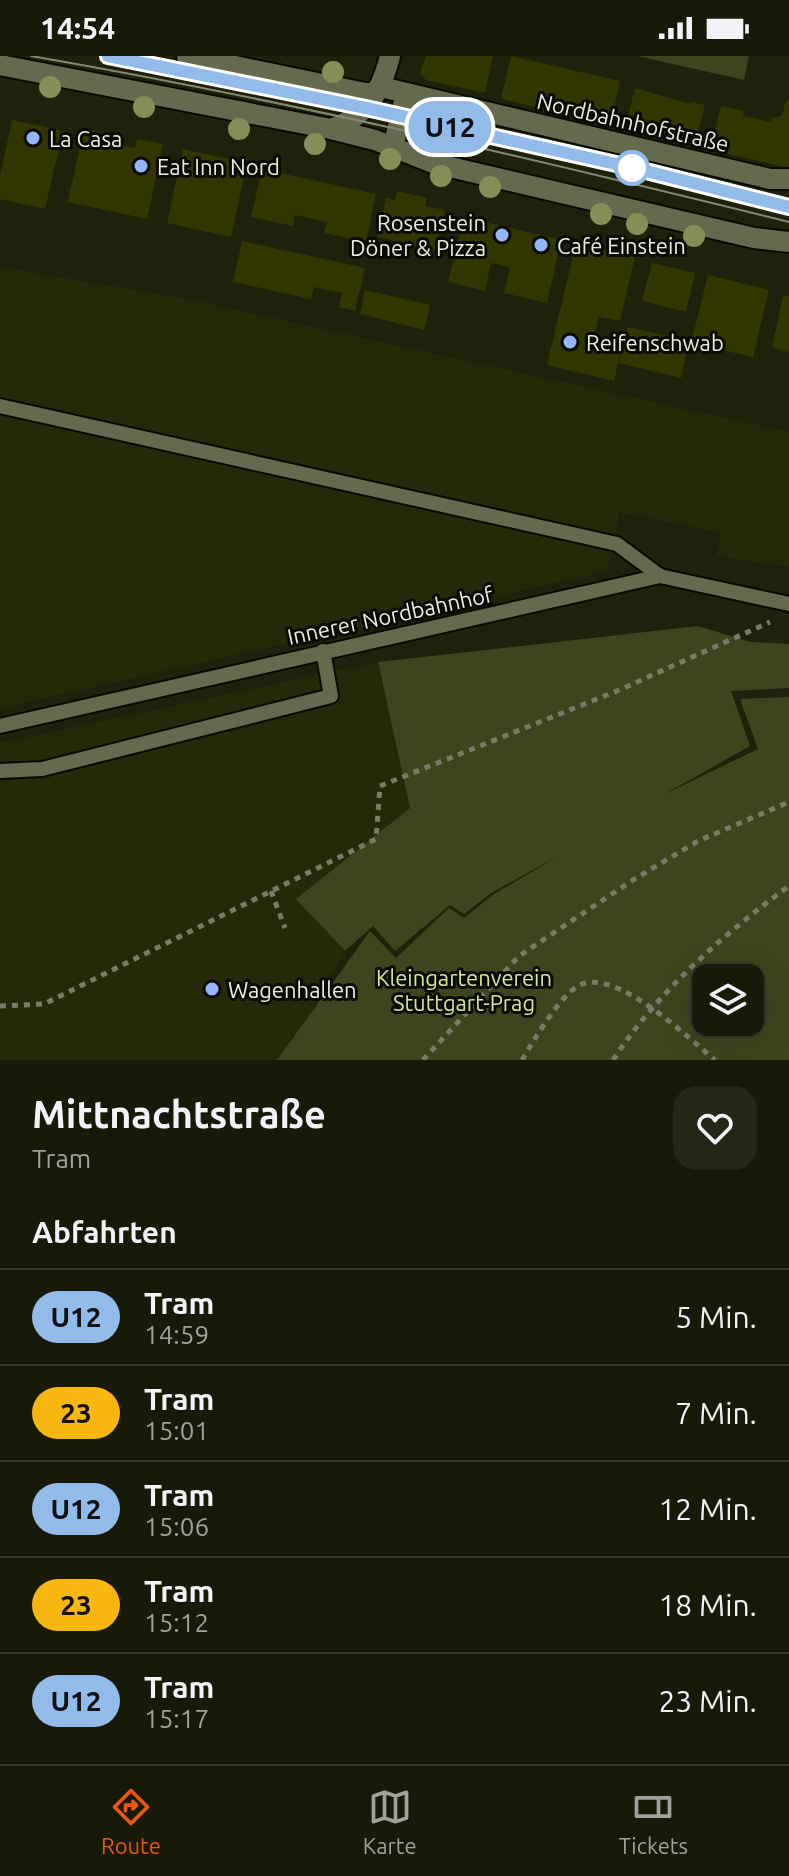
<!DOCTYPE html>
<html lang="de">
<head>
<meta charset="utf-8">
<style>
	body { margin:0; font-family:Ubuntu,sans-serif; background:#242716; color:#f1f3f6; height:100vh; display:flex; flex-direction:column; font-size:30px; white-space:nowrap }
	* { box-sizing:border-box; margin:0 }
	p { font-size:26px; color:#9ea19c }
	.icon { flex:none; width:44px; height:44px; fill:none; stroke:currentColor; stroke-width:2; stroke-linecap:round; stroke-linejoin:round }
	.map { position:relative; height:1004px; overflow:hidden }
	.side { display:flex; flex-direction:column; background:#171a08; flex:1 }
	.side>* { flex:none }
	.badge { padding:0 16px; border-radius:26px; font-size:28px; line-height:52px }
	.controls { position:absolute; left:692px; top:908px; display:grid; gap:16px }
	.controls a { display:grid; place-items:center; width:72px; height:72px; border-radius:16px; background:#171a08; box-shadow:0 8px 32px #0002,0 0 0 2px #363829; font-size:40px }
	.map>.badge { position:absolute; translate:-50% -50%; box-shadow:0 0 0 4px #fff }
	h2 { padding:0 32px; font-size:30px; line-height:72px }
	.round { display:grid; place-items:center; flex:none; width:84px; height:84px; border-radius:24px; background:#242716 }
	.headline { display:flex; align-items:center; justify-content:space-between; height:136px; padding:0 32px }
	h1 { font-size:38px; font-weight:700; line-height:60px }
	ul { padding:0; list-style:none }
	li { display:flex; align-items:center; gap:24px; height:96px; padding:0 32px; border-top:2px solid #363829 }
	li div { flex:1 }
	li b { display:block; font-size:30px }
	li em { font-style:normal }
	li .badge { min-width:88px; font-weight:700; text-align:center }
	.status { display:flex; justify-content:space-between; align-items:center; height:56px; padding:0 40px; background:#171a08; direction:ltr }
	.status svg { height:22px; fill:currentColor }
	.menu { display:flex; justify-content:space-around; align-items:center; height:112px; border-top:2px solid #363829; background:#171a08; font-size:22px; color:#9ea19c }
	.menu a { display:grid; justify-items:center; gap:4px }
	.menu .selected { color:#ea580c }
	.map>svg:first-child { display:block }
</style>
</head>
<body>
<div class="status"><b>14:54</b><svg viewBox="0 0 49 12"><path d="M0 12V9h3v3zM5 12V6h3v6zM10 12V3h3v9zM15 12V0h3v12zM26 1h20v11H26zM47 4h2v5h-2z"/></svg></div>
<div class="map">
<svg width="789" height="1004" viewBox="0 0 789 1004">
	<rect width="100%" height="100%" fill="#1f220a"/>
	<!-- built -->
	<g fill="#262909">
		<polygon points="0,211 186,243 789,376 789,511 717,500 721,477 620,456 607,515 0,652"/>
		<polygon points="378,606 410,752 297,843 345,896 313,953 277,1004 0,1004 0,687"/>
	</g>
	<!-- green -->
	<g fill="#3f441e" fill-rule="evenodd">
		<polygon points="637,0 749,0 744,24"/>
		<path d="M698,570l52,16 39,2v44l-58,3 19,55 -87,49 95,-46 -18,-50 49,-2v363h-512l93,-129 26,27 53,-50 15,10 30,-24 68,-40 -71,39 -27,21 -14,-9 -55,46 -22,-25 -28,25 -49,-52 114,-91 -32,-146zM706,922h44v44h-44z"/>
	</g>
	<!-- building -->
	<g fill="#323600">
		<polygon points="493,0 485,37 426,24 420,17 426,0"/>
		<polygon points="511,0 620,25 610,69 501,43"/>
		<polygon points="635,32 691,48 692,46 705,49 695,89 625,72"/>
		<polygon points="786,44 789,45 789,112 711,94 721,50 744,55 743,60 771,66 772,62 782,60"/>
		<polygon points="12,64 63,75 45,153 0,143 0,120"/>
		<polygon points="84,72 108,78 107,86 135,92 137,83 163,88 147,163 68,146"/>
		<polygon points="183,93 247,107 231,181 167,167"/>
		<polygon points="262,113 376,138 366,186 324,177 327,166 295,159 293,170 251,161"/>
		<polygon points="397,135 427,142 425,150 445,154 436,194 378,181 386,142 395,144"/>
		<polygon points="464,161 561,184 547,247 504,237 510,211 491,207 485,235 448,226"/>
		<polygon points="242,185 365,212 355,255 339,251 342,237 314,231 311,243 233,226"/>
		<polygon points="576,187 635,201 620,265 599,261 591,291 620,298 614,325 547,309"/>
		<polygon points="652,207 695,217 686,256 642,245"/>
		<polygon points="708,219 769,234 753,301 691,287"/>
		<polygon points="365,234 430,249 424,274 360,258"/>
		<polygon points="783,239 789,240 789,296 772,292"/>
		<polygon points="628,271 689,285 681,322 619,307"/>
	</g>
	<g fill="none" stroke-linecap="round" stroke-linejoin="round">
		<!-- service casing -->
		<g stroke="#090b00" stroke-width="18">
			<g id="service">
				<polyline points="0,350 617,488 660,520"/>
				<polyline points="0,670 660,520 789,548"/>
				<polyline points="0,715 42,713 331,640 323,595"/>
			</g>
		</g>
		<!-- pedestrian casing -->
		<g stroke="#090b00" stroke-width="24">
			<g id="pedestrian">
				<polyline points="381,31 770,123 789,123"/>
				<polyline points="331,73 375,84 433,107 754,182 789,186"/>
				<polyline points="393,91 406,37"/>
			</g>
		</g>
		<!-- minor casing -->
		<g stroke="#090b00" stroke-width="24">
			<g id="minor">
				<polyline points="187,0 365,37 372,37 381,31"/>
				<path d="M0,9l331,64c36,-13 50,-37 59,-73"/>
			</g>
		</g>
		<!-- path -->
		<g stroke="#787b67" stroke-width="5" stroke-dasharray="6 6" stroke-linecap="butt">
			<polyline points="271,835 285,872"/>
			<polyline points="0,950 44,948 376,783 380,730 617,635 770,566"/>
			<polyline points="423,1004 519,900 633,824 698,785 789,746"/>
			<path d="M522,1004c12,-20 37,-63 56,-74 36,-21 110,52 137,74"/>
			<path d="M613,1004c46,-70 110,-125 176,-174"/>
		</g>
		<!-- service -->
		<use href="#service" stroke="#65694e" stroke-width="14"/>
		<!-- pedestrian -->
		<use href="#pedestrian" stroke="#65694e" stroke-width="20"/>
		<!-- minor -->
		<use href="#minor" stroke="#65694e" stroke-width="20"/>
		<!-- tram -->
		<g stroke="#858774" stroke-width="2">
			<path d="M31,0c255,44 507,104 758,166"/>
			<polyline points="109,0 366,52 634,112 789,151"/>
		</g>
	</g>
	<!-- trees -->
	<g fill="#868d56">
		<circle cx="333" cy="16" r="11"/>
		<circle cx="50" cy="31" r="11"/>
		<circle cx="144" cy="51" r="11"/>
		<circle cx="239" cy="73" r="11"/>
		<circle cx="315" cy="88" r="11"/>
		<circle cx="390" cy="103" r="11"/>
		<circle cx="441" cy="120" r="11"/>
		<circle cx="490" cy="131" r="11"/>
		<circle cx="601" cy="158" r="11"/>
		<circle cx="637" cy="168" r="11"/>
		<circle cx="694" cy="180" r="11"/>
	</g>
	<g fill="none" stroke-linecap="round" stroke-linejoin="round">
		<!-- line casing -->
		<g stroke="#fff" stroke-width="18">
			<polyline id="line" points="108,0 366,52 634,112 789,151"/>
		</g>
		<!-- line -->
		<use href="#line" stroke="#93bbe9" stroke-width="12"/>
	</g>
	<!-- markers -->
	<g fill="#95b6fd" stroke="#090a03" stroke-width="3">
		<circle cx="33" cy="82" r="8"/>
		<circle cx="141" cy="110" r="8"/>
		<circle cx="502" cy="179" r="8"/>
		<circle cx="541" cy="189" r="8"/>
		<circle cx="570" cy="286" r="8"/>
		<circle cx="212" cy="933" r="8"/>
	</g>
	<circle fill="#fff" stroke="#93bbe9" stroke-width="4" cx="632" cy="112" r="16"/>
	<g text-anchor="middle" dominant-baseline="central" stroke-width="6" stroke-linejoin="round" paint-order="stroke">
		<!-- street labels -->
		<g font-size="22" fill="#ebedde" stroke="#090a03">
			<text transform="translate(633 66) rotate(13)">Nordbahnhofstraße</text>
			<text transform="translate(390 559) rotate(-12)">Innerer Nordbahnhof</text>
		</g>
		<!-- poi labels -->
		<g font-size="22" fill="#ebedde" stroke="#090a03" text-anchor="start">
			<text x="49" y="82">La Casa</text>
			<text x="157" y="110">Eat Inn Nord</text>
			<text x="486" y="166" text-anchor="end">Rosenstein<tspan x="486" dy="25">Döner &amp; Pizza</tspan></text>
			<text x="557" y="189">Café Einstein</text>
			<text x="586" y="286">Reifenschwab</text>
			<text x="228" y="933">Wagenhallen</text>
		</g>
		<!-- park labels -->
		<g font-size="22" fill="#dae595" stroke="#090a03">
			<text x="464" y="921">Kleingartenverein<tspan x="464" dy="25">Stuttgart-Prag</tspan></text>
		</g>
	</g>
</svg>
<div class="controls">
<a><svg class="icon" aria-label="layers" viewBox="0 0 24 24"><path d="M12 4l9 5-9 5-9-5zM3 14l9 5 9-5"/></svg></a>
</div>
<b class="badge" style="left:450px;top:71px;background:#93bbe9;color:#111">U12</b>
</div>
<section class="side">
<div class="headline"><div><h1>Mittnachtstraße</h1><p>Tram</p></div><a class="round"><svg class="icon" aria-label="heart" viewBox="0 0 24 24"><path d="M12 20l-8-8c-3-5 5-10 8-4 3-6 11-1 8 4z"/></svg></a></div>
<h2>Abfahrten</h2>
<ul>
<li><span class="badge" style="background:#93bbe9;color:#111">U12</span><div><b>Tram</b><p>14:59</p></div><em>5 Min.</em></li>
<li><span class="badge" style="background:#f8b710;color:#111">23</span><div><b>Tram</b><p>15:01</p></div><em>7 Min.</em></li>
<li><span class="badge" style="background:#93bbe9;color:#111">U12</span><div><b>Tram</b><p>15:06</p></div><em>12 Min.</em></li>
<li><span class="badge" style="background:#f8b710;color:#111">23</span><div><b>Tram</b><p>15:12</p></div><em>18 Min.</em></li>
<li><span class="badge" style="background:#93bbe9;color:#111">U12</span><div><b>Tram</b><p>15:17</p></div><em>23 Min.</em></li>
</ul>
</section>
<nav class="menu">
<a class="selected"><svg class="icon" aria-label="directions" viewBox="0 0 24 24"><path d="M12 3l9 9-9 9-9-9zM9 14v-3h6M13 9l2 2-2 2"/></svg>Route</a>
<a><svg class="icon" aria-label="map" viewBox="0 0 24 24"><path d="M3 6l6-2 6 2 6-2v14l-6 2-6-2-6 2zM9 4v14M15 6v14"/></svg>Karte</a>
<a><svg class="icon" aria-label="tickets" viewBox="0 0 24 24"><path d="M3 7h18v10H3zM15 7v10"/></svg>Tickets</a>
</nav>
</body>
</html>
